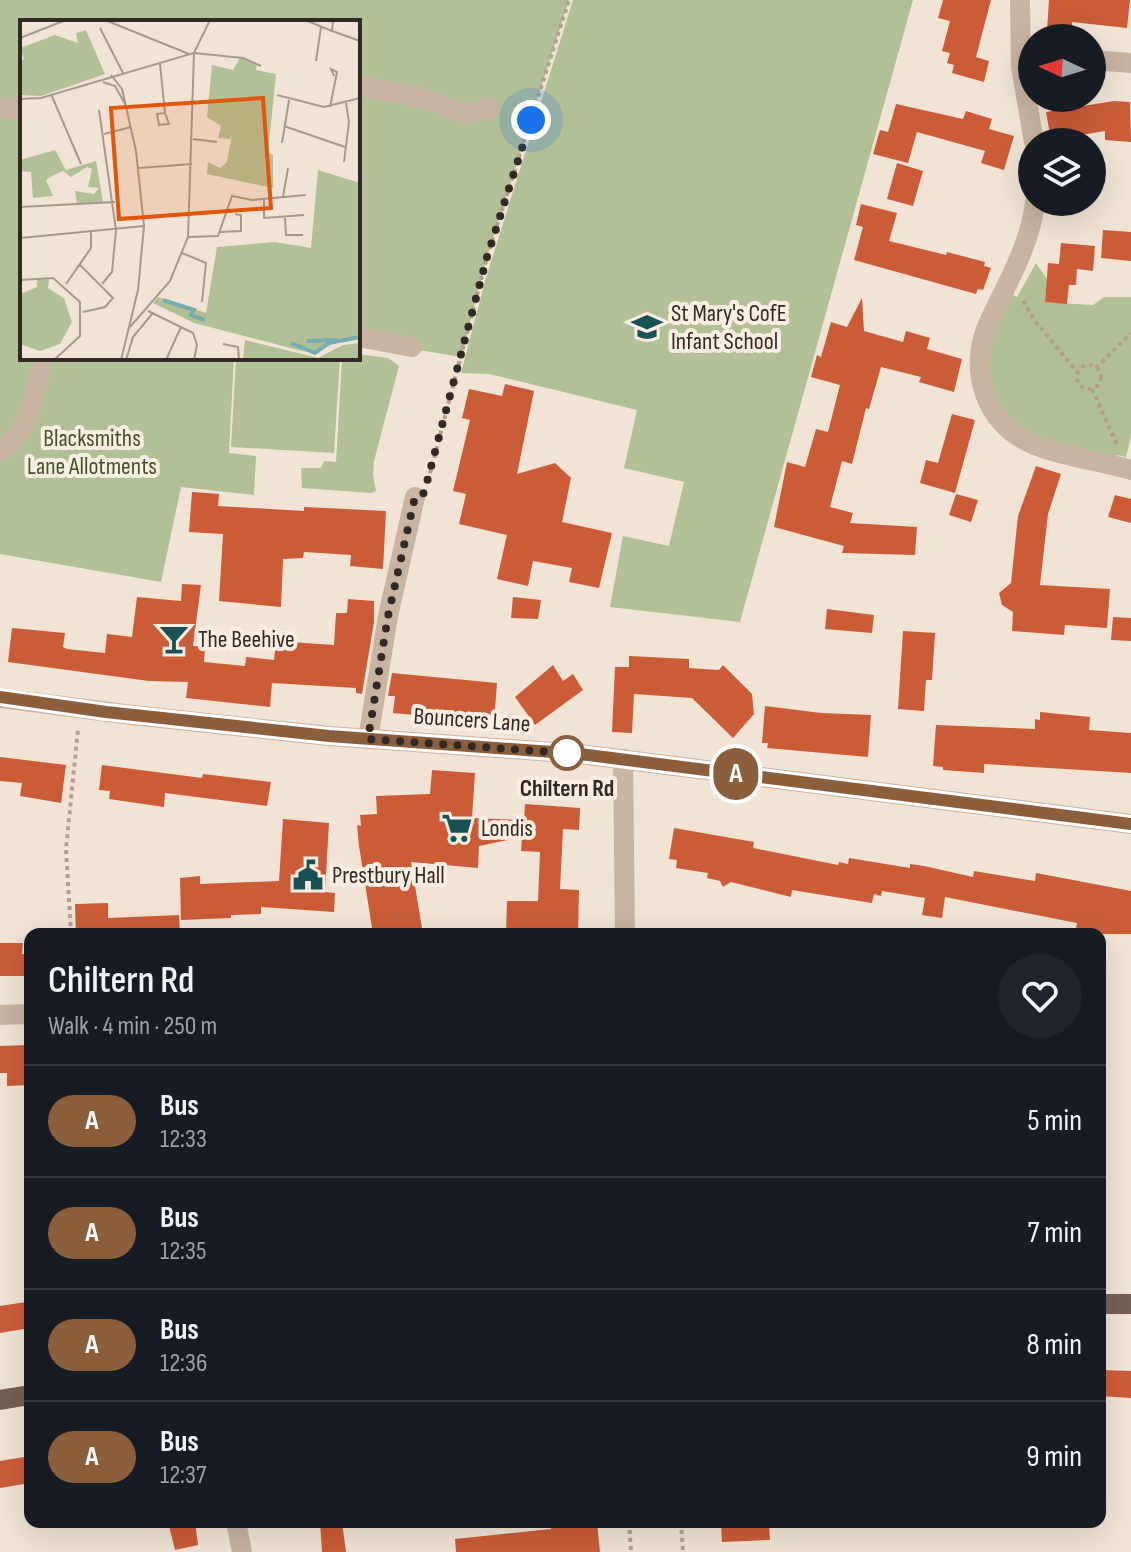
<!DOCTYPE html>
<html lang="en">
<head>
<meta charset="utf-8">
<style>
	body { margin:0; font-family:"Sofia Sans Condensed",sans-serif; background:#20242c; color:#f1f3f6; height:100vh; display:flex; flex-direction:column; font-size:30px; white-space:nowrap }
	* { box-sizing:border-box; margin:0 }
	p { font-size:26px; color:#9ea1a6 }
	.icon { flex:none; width:44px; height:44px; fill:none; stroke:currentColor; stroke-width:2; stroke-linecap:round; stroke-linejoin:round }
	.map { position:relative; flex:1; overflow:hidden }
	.drawer { position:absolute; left:24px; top:928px; width:1082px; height:600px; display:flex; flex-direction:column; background:#171b24; border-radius:16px; box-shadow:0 8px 32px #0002 }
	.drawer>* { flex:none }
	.badge { padding:0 16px; border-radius:26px; font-size:28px; line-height:52px }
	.needle { width:52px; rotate:274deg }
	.fabs { position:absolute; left:1018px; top:24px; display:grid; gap:16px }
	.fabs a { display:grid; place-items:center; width:88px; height:88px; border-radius:50%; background:#171b24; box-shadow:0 8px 32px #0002; font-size:40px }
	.you { position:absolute; width:40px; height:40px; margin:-20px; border:6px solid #fff; border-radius:50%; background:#1a73e8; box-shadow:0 0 0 12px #1a73e833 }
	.map>.badge { position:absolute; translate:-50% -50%; box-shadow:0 0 0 4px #fff }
	.round { display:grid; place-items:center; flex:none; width:84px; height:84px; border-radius:42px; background:#20242c }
	.summary { display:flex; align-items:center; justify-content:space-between; height:136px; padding:0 24px }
	h1 { font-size:38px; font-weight:600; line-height:60px }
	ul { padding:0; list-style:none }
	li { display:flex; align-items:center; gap:24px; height:112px; padding:0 24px; border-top:2px solid #363941 }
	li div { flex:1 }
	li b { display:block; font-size:30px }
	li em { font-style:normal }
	li .badge { min-width:88px; font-weight:700; text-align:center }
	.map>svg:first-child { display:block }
</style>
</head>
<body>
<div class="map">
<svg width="1131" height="1552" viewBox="0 0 1131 1552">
	<rect width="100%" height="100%" fill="#f1e4d5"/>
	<!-- green -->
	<g fill="#b2c095">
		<polygon points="0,0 569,0 487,257 461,357 358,340 358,22 22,22 22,358 234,358 229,453 256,456 254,495 181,487 161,582 0,554"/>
		<polygon points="573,0 913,0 740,622 610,607 623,536 669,546 684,482 624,468 637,410 489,374 461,373 485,281"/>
		<polygon points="1036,263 1047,279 1045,302 1093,305 1104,297 1131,297 1131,436 1126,457 1117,455 1114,465 1032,444 981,385 1004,290 1017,297"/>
		<polygon points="358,354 388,358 399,366 374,461 373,475 376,491 371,493 302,488 301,468 321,468 324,461 336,462 342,358 358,358"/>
		<polygon points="236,358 340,358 334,453 231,447"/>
	</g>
	<!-- building -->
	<g fill="#cc5c38">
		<polygon points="943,0 991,0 976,57 989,61 984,82 952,73 954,65 947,63 950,53 942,51 950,21 938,18"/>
		<polygon points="1049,0 1130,0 1127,28 1072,22 1072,32 1047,30"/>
		<polygon points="1114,101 1130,102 1131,142 1105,140 1105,131 1051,140 1046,112"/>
		<polygon points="896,104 963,119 966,111 992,119 989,129 1014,136 1004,170 981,163 985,151 917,132 908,163 873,154 880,130 888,132"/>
		<polygon points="897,163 923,171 913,206 887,199"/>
		<polygon points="861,204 897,213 889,241 946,255 947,252 985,262 984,266 991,268 983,290 978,289 976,294 854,260 863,227 856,225"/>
		<polygon points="1103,230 1131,232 1131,261 1101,258"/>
		<polygon points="1061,243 1095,246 1093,271 1077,269 1076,285 1069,285 1067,304 1045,302 1048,263 1059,264"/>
		<polygon points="862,298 864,331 903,342 906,331 930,338 927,349 962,359 954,392 919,382 921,377 881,367 869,409 866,408 852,464 842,461 830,507 853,513 850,523 917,527 915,555 842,553 844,546 774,527 787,462 805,467 816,429 828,432 840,385 811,377 817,355 821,357 831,322 847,327"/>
		<polygon points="505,384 534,391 517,474 555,463 571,478 562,522 612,533 599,588 569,582 572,568 533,561 528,586 497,579 507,535 459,524 466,494 453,491 470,420 462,418 469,389 502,396"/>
		<polygon points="952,414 975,420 955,493 920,483 926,460 938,463"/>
		<polygon points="1036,466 1061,474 1048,514 1040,585 1110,589 1107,628 1065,625 1064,635 1012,631 1013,612 1002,605 999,593 1011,583 1018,516"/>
		<polygon points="192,492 219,494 218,506 304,511 304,507 386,511 383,569 350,566 351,555 304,552 303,558 283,559 281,607 219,601 223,534 189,532"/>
		<polygon points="956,494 978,500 971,522 949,515"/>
		<polygon points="1115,495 1131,499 1131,523 1108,517"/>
		<polygon points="182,584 201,585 193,646 205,647 204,662 245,666 246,657 274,660 276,641 334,645 336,613 347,613 348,599 374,601 374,622 362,694 356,693 356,688 272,683 270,707 186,698 188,682 149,681 8,662 12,628 65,633 63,647 67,649 105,653 107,634 132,637 137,597 181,601"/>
		<polygon points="513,597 541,600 538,619 511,618"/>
		<polygon points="827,609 874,615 872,633 825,629"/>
		<polygon points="1113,617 1131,618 1131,641 1111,640"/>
		<polygon points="903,631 935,633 932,680 926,680 924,711 898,709"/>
		<polygon points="629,656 689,659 689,668 719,670 723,665 752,694 754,714 733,738 692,698 634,694 632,733 612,732 615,667 629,667"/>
		<polygon points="553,665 563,681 573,674 583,690 535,725 515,697"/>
		<polygon points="392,673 497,683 494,722 393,713 395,696 388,696"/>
		<polygon points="765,706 821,713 871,715 868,757 767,748 768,743 762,743"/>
		<polygon points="1040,712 1090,717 1089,730 1131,733 1131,773 984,764 984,773 943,770 943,767 933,766 936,725 1035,729 1035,719 1040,720"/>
		<polygon points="0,757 66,765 61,803 20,796 22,783 0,781"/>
		<polygon points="102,765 202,778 203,774 271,782 267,806 165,793 164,807 109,799 110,791 99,790"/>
		<polygon points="432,770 475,773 472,818 524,820 525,804 580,808 579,830 563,829 560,889 579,890 578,934 506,933 507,901 538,901 540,852 521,851 522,837 479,846 478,868 411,862 423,934 373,934 359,846 357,825 361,826 360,815 377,814 376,796 430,794"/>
		<polygon points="283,819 329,823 325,892 335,893 334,912 261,907 261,914 231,915 231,918 181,920 180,878 200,876 200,884 279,881"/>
		<polygon points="674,828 754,842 753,848 838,865 839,862 848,864 849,858 910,868 910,864 924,866 973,877 974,871 1035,881 1036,873 1131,891 1131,934 1075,934 1077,923 945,897 942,918 922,915 925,898 882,891 881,896 874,894 872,903 792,890 791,897 731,882 723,887 720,881 707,878 708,873 676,868 677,860 669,859"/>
		<polygon points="108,903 108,918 179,915 180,934 76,934 75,904"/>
		<polygon points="0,943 23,943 22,954 30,954 30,976 0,976"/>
		<polygon points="28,1045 30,1085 7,1086 7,1073 0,1073 0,1046"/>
		<polygon points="26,1302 30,1328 0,1333 0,1306"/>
		<polygon points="1100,1370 1131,1371 1131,1398 1100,1396"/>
		<polygon points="30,1456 30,1483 0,1488 0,1461"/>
		<polygon points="168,1522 195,1522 198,1545 175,1550"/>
		<polygon points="320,1522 342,1522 346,1552 322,1552"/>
		<polygon points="550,1522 597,1522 600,1552 456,1552 455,1539 551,1529"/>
		<polygon points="721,1522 769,1522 770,1540 722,1542"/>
	</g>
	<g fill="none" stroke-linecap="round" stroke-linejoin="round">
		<!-- path -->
		<g stroke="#b59d8b" stroke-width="4" stroke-dasharray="4 4" stroke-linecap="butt">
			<polyline points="1023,301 1035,321 1078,373"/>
			<circle cx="1089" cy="377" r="12"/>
			<polyline points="1096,368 1131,333"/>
			<polyline points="1092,389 1117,445"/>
			<polyline points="428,481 487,257 569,0"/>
			<polyline points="71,934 66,849 78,729"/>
			<polyline points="629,1522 631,1552"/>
			<polyline points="681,1522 683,1552"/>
		</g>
		<!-- minor -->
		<g stroke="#c9b3a1" stroke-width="20">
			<polyline points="1020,0 1021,67 1034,142"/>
			<polyline points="1092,60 1131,63"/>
			<polyline points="358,85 426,99 465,114 490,108"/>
			<polyline points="0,107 22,110"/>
			<path d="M1035,202c-5,44 -28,81 -46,120 -21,45 -6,99 41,121 29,13 70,18 101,27"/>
			<polyline points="358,337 412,347"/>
			<path d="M0,451c30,-15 37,-63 43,-93"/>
			<polyline points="0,698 132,715 329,736 580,754 1131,824"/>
			<polyline points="368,739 388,616 415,497"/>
			<polyline points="623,759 625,934"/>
			<polyline points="0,1015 30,1014"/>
			<polyline points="236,1522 242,1552"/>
		</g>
		<!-- major -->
		<g stroke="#765f54" stroke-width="20">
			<polyline points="1100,1304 1131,1304"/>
			<polyline points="0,1400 30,1395"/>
		</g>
	</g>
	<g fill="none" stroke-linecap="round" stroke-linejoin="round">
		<!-- line casing -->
		<g stroke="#fff" stroke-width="18">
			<polyline id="line" points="0,697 106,712 329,736 580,754 1131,824"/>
		</g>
		<!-- line -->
		<use href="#line" stroke="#8b5e3c" stroke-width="12"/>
		<!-- walk -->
		<polyline stroke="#332924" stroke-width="8" stroke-dasharray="0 14.4" points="531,120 487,257 424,493 415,497 388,616 368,739 580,754 567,753"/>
	</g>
	<!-- icons -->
	<defs>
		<g id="school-bare" transform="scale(2.4)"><path d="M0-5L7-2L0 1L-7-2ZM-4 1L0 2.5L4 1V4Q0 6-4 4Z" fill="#185256" stroke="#f9eee1" stroke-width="2.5" paint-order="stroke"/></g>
		<g id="bar-bare" transform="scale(2.4)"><path d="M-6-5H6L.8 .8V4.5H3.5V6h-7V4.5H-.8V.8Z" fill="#185256" stroke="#f9eee1" stroke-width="2.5" paint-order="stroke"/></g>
		<g id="supermarket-bare" transform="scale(2.4)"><path d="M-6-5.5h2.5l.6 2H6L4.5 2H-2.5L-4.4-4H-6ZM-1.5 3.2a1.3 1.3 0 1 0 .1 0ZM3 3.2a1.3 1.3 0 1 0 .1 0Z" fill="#185256" stroke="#f9eee1" stroke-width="2.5" paint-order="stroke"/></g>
		<g id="civic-bare" transform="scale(2.4)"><path d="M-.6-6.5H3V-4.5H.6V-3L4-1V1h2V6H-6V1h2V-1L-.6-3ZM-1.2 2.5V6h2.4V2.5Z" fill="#185256" stroke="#f9eee1" stroke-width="2.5" paint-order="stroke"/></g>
	</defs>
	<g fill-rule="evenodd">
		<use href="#school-bare" x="647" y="327"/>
		<use href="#bar-bare" x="174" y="639"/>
		<use href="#supermarket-bare" x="457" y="828"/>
		<use href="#civic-bare" x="308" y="875"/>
	</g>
	<!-- markers -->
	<circle fill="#fff" stroke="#8b5e3c" stroke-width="4" cx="567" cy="753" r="16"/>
	<g text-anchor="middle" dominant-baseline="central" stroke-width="8" stroke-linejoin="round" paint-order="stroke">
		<!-- poi labels -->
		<g font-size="24" fill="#332924" stroke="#f9eee1" text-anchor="start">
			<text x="671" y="313">St Mary's CofE<tspan x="671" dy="28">Infant School</tspan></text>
			<text x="198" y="639">The Beehive</text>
			<text x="481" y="828">Londis</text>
			<text x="332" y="875">Prestbury Hall</text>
		</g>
		<!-- park labels -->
		<g font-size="24" fill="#425227" stroke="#f9eee1">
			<text x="92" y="438">Blacksmiths<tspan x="92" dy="28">Lane Allotments</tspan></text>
		</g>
		<!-- street labels -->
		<g font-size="24" fill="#332924" stroke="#f9eee1">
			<text transform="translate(472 720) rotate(4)">Bouncers Lane</text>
		</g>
		<!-- stop labels -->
		<g font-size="24" font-weight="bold" fill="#332924" stroke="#f9eee1">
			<text x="567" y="788">Chiltern Rd</text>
		</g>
	</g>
	<!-- overview -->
	<g transform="translate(20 20)">
		<rect width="340" height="340" fill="#f1e4d5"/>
		<path d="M66,10l19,44 -64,22 -21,-1v-33l4,-3 -4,-11 35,-13 23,8 -2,-10zM220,38l17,6 -1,6 20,4 -8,79 5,2v33l-66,-14 1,-12 12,6 7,-6 5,-28 -2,5 -12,-1 3,-12 -14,-9 5,-52 21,5zM35,130l11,20 30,-9 7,41 -26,2 -2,-13 19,3 5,-6 -11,-1 4,-18 -5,-2 -16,10 -8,-6 -9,4 -8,5 7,16 -20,2 -2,-26 -11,-1v-11zM298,150l42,13v153l-32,6 -13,11 -17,-3 -104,-27 -41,-20 5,-6 48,16 11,-66 58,-5 36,6zM17,258l12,1 -1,9 16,10 8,24 -12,22 -20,7 -20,-7v-50l17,-7zM225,320l73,18 25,-13 17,-2v17h-117z" fill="#b2c095"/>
		<path fill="none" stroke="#73adaf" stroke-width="4" d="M143,280l31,10 -3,5 14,5M287,321l30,-1M271,323l24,10 14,-10 31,-6"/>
		<path fill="none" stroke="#a5998e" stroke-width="2" d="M85,0l84,34M285,0l27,11 1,-11M80,8l23,45M312,11l28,10M0,18l46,-18M174,33l49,5 18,8M296,41l5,-34M140,44l5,49 -8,1 2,11 10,-1 -4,-11M91,55l11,14 14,62 8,75 -6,64 -17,70M83,62l12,4 10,18M31,74l30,70M257,75l47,12 36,-9M0,79l21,-1 153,-45 16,-33M310,87l7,-35 -6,-3 3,7M80,97l-1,-7 17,120 -4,42 -10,12M264,106l61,21M84,114l27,-7M173,119l24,3M262,123l7,-43M324,142l5,-40 -3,-19M119,148l53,-4M263,177l5,-29M244,178v20l40,-3M0,187l95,-5M265,198l1,17h17M200,212l21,-1v-16l-6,-1M168,217l30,-1 14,-40 20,4 54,-5M0,218l124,-12M162,233l24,10 -4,39M60,245l33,33 -8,9 -22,5M0,260l33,-2 27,24v34l-26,24M46,264l25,-36v-16M128,291l45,22 4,12 -3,15M110,307l40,-46 18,-44 6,-184M203,324l15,3 1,13M106,340l7,-23 19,-23M146,340l15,-33"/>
		<path fill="#df570d" fill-opacity="0.15" stroke="#df570d" stroke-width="4" d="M243,78l8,110 -152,11 -8,-111z"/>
		<rect width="340" height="340" fill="none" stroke="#332924" stroke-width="4"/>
	</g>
</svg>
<div class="fabs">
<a><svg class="needle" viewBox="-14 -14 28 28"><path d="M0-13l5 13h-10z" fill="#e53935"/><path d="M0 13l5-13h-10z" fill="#9ea1a6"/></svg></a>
<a><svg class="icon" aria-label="layers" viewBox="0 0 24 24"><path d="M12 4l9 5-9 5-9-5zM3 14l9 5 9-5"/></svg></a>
</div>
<div class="you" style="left:531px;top:120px"></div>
<b class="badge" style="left:736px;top:774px;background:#8b5e3c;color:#fff">A</b>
<section class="drawer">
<div class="summary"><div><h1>Chiltern Rd</h1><p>Walk · 4 min · 250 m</p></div><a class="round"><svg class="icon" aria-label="heart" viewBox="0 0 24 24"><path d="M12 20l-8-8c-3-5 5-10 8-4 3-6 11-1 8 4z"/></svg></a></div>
<ul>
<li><span class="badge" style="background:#8b5e3c;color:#fff">A</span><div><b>Bus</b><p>12:33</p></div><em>5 min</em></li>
<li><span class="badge" style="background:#8b5e3c;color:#fff">A</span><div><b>Bus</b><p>12:35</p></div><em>7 min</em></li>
<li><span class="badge" style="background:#8b5e3c;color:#fff">A</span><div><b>Bus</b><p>12:36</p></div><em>8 min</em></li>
<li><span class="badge" style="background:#8b5e3c;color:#fff">A</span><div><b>Bus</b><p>12:37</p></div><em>9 min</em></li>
</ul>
</section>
</div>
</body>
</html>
